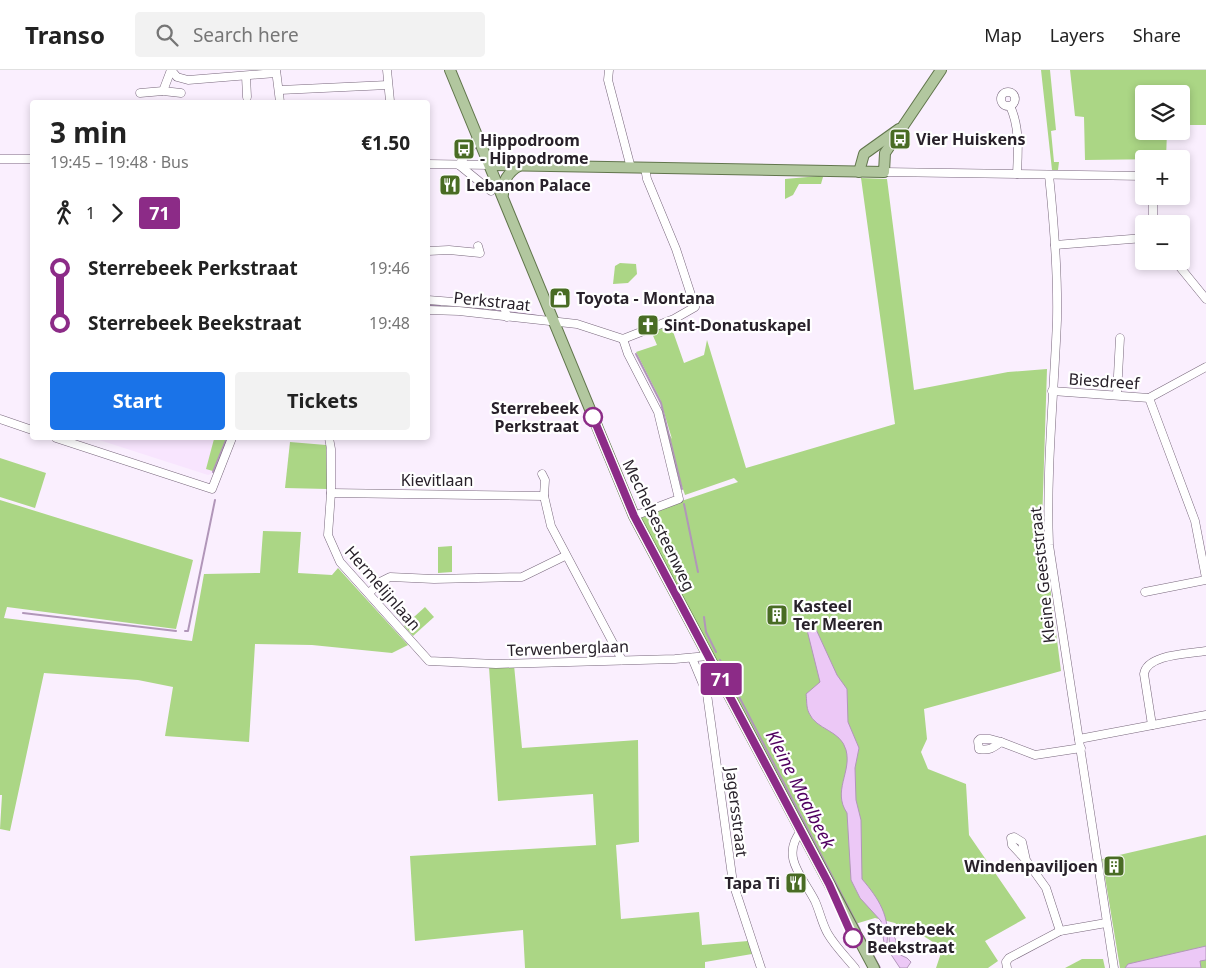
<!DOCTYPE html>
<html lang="en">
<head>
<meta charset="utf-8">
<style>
	body { margin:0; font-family:"Noto Sans",sans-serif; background:#f2f2f2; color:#222; height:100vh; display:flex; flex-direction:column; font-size:19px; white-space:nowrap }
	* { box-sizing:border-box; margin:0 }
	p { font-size:16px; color:#767676 }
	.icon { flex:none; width:28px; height:28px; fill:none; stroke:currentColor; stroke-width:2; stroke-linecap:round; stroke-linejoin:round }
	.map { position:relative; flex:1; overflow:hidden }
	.drawer { position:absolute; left:30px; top:30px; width:400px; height:340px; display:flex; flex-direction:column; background:#fff; border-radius:5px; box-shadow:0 2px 8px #0003 }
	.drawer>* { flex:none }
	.badge { padding:0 10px; border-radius:4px; font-size:18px; line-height:32px }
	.fabs { position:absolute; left:1135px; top:15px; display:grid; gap:10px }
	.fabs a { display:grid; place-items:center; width:55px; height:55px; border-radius:5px; background:#fff; box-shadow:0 2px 8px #0003; font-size:25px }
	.map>.badge { position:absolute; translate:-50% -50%; box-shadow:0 0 0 2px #fff }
	.legs { display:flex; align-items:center; gap:8px; height:55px; padding:0 20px; font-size:16px }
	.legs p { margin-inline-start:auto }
	.overview { display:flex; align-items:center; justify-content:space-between; height:85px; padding:0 20px }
	h1 { font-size:28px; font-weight:700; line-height:38px }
	.button { display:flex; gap:10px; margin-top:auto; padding:10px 20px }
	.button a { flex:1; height:58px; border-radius:5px; background:#1a73e8; color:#fff; font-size:20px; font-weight:700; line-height:58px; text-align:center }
	.button a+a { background:#f2f2f2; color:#222 }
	ul { padding:0 20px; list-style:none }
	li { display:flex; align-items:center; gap:18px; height:55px; font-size:19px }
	li i { display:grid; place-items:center; width:8px; height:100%; margin:0 6px; background:currentColor }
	li i::after { content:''; width:12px; height:12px; margin:-6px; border:4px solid; border-radius:50%; background:#fff }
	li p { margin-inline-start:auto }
	li:first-child i { background:linear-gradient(#0000 50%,currentColor 0) }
	li:last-child i { background:linear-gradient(currentColor 50%,#0000 0) }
	header { display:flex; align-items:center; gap:30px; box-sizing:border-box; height:70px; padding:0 25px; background:#fff; border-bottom:1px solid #e0e0e0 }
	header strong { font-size:24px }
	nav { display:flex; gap:28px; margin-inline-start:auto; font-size:18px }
	.search { width:350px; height:45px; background:#f2f2f2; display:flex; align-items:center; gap:12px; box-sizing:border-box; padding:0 18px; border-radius:5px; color:#767676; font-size:19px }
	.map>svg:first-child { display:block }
</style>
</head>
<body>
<header>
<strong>Transo</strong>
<div class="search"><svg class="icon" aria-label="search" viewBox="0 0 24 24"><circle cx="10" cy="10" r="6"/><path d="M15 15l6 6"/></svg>Search here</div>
<nav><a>Map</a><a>Layers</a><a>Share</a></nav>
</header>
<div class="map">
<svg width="1206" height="898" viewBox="0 0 1206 898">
	<rect width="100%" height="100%" fill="#faeffe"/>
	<!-- built -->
	<polygon fill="#f8e5fe" points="93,368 208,368 214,369 216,402 208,405"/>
	<!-- green -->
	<g fill="#abd685">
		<polygon points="1041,0 1050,0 1056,60 1051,61 1054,92 1059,92 1058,100 1052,100"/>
		<polygon points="1070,0 1206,0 1206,55 1181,55 1181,24 1144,24 1144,61 1167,61 1166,89 1085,90 1084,47 1075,46"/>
		<polygon points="819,106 823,107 821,114 799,114 793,125 785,129 785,109"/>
		<polygon points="861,108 887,109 914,320 1008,302 1047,299 1042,454 1061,601 924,639 927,669 921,682 928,699 966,714 969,765 1026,848 985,871 998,891 988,898 936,898 941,883 933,872 920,864 902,860 895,853 875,848 855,854 740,642 640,445 738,412 734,408 685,425 673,390 668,362 672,369 660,329 636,282 657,275 651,261 670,253 684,293 704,285 707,270 746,398 895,354"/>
		<polygon points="620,193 636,194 637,204 628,213 613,214 615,196"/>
		<polygon points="208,368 229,368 216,402 206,399 214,369"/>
		<polygon points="290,372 326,375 327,419 285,418"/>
		<polygon points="0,388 46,403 35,438 0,427"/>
		<polygon points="0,430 193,490 176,559 7,537 4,548 192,571 204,504 260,503 263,461 301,462 298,503 332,505 338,498 408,575 392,583 312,575 255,574 249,672 165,666 173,617 138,610 44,603 10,761 0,759 2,725 0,725"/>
		<polygon points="452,476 452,502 438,503 438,477"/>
		<polygon points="425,537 434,547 413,566 404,556"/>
		<polygon points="514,595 522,678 638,670 639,772 616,775 621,849 699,842 702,875 748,871 752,884 705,892 705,898 525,898 523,860 415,871 410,786 596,775 593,724 498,731 489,597"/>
		<polygon points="1206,765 1206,898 1120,898 1102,789"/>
		<polygon points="1082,889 1103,889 1105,898 1065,898"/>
	</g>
	<!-- water -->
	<g fill="#ecc8f6" stroke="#b196b9">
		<path d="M806,556l9,1 22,48 10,14 1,33 11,26 -4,20 1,32 5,20 1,59c17,20 28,37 25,64h-3l-3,-22 -21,-23 -9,-18 -4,-67c-15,-22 5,-41 -1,-63 -5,-20 -30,-20 -37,-37 -3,-6 -2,-13 -3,-19l14,-12z"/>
		<polygon points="892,863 896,870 894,882 907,888 911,892 907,898 900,898 890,883 889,866"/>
		<polygon points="1206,876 1206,890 1200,891 1201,898 1125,898 1128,894"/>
	</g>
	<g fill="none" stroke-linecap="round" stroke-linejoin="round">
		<!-- stream -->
		<g stroke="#b196b9" stroke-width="2">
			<polyline points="428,235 440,235"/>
			<polyline points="465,237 500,240"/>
			<polyline points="508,242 538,246"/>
			<polyline points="636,284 661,333 682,419"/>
			<polyline points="213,402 227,368"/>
			<polyline points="684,434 698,502"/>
			<polyline points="23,543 176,561"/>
			<polyline points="704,547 706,562 716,582"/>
			<polyline points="185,561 188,561 215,430"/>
			<polyline points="720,590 860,860"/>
			<polyline points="863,866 880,898"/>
		</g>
		<!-- minor casing -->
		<g stroke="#78677c" stroke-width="9">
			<g id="minor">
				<polyline points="171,0 177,7 188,10 276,3"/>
				<polyline points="276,0 280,32"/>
				<polyline points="387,0 390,31"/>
				<polyline points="609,0 608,10 631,98"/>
				<polyline points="246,6 247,27"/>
				<polyline points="280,20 388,15"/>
				<polyline points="163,21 171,0"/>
				<circle cx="1008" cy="29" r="7"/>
				<polyline points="140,23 163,21 181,23"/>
				<path d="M1010,36c10,21 8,45 7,68"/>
				<polyline points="0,89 32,89"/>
				<polyline points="428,94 490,95"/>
				<polyline points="459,95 491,121"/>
				<polyline points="459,95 478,67"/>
				<polyline points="884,102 1144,106"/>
				<path d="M1049,105c5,48 9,97 8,145 -3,75 -11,150 -8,225l65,423"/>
				<polyline points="1153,126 1153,154"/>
				<polyline points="1055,175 1144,168"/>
				<polyline points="428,181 449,180 480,183 478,176"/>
				<polyline points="1175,191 1206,229"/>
				<polyline points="428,230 504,236 507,247"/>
				<polyline points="428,240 459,241 577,254 623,269 674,249 695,237 676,179 647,109 645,98"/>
				<polyline points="623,269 628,284 658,342 679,429 634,446"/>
				<polyline points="1052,321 1149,328 1206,297"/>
				<polyline points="1117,324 1120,268"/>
				<polyline points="1149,328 1195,451 1206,508"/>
				<polyline points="0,349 32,360"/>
				<polyline points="56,368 212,419 232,368"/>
				<polyline points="329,368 331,379 331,423 328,465 340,492 429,591 496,594 675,589 708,586"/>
				<polyline points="542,404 545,410 544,426 551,456 622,590"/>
				<polyline points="331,423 544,426"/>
				<polyline points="1145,522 1206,510"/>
				<polyline points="369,523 382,511 390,507 434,509 522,507 565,486"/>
				<polyline points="692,588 707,624 733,813 761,898"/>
				<path d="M1152,655l-8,-51c3,-20 45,-20 62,-23"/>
				<path d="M980,669h10l11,3c-8,6 -12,9 -22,7l-1,-8z"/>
				<polyline points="1079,669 1206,645"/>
				<polyline points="1001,672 1035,685 1081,678"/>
				<path d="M801,761c-21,26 2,46 14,70 5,11 7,23 13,33 7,12 18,23 27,34"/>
				<polyline points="1026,790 1012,775 1011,768 1014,767 1022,772 1026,790 1046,818 1060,861"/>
				<polyline points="1007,898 1006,892 1009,888 1060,861 1106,853"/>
			</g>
		</g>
		<!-- major casing -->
		<g stroke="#61754c" stroke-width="12">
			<g id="major">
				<polyline points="450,0 634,446 874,898"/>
				<polyline points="490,95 884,102 885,83 941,0"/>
				<polyline points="859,102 864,84 899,59"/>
				<path d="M503,124c-2,-11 6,-23 16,-28"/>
			</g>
		</g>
		<!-- minor -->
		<use href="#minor" stroke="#fff" stroke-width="8"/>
		<!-- major -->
		<use href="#major" stroke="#b2c79f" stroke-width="10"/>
	</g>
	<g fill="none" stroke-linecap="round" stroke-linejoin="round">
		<!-- line-1 casing -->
		<g stroke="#fff" stroke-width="11">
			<polyline id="line-1" points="593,347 634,446 829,814 853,868"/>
		</g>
		<!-- line-1 -->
		<use href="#line-1" stroke="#8c2b87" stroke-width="8"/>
	</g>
	<!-- icons -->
	<defs>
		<g id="bus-square" transform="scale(1.125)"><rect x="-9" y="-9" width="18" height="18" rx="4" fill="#496c24" stroke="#fff"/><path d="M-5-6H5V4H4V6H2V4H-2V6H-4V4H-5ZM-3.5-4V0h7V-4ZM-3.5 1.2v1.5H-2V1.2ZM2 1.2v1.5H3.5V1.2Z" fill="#fff"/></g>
		<g id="restaurant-square" transform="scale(1.125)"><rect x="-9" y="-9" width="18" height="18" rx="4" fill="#496c24" stroke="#fff"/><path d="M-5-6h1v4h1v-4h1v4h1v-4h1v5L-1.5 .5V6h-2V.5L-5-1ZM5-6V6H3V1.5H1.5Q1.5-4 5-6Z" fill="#fff"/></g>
		<g id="shop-square" transform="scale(1.125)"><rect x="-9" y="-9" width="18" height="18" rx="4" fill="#496c24" stroke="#fff"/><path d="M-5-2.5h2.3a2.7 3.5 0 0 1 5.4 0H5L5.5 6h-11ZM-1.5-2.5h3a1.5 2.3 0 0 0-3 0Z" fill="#fff"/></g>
		<g id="church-square" transform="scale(1.125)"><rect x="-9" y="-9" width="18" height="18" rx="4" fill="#496c24" stroke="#fff"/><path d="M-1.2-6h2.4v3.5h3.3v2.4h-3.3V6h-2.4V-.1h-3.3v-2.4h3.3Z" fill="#fff"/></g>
		<g id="building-square" transform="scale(1.125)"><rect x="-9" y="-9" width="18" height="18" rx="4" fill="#496c24" stroke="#fff"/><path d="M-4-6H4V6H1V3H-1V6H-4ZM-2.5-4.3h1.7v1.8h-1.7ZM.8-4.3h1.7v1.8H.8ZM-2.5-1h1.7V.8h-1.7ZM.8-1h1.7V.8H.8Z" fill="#fff"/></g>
	</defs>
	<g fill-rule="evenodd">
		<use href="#bus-square" x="900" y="69"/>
		<use href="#bus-square" x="464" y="79"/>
		<use href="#restaurant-square" x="450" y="115"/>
		<use href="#shop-square" x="560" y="228"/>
		<use href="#church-square" x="648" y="255"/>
		<use href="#building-square" x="777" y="545"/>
		<use href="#building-square" x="1114" y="796"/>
		<use href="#restaurant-square" x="796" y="813"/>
	</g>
	<!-- markers -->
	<g fill="#fff" stroke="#8c2b87" stroke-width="2.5">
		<circle cx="593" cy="347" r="9"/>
		<circle cx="853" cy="868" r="9"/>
	</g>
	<g text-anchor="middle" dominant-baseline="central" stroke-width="4.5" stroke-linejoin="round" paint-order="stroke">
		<!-- poi labels -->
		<g font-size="16" font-weight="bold" fill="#28212a" stroke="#fff" text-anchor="start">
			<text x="916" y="69">Vier Huiskens</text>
			<text x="480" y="70">Hippodroom<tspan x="480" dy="18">- Hippodrome</tspan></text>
			<text x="466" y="115">Lebanon Palace</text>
			<text x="576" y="228">Toyota - Montana</text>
			<text x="664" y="255">Sint-Donatuskapel</text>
			<text x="793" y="536">Kasteel<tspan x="793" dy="18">Ter Meeren</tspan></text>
			<text x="1098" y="796" text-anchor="end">Windenpaviljoen</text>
			<text x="780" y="813" text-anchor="end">Tapa Ti</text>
		</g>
		<!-- street labels -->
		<g font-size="16" fill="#28212a" stroke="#fff">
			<text transform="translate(492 231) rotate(6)">Perkstraat</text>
			<text transform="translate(1104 311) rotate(4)">Biesdreef</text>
			<text x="437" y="410">Kievitlaan</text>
			<text transform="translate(659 455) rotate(64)">Mechelsesteenweg</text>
			<text transform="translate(1042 505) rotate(-96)">Kleine Geeststraat</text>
			<text transform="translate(383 518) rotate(49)">Hermelijnlaan</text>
			<text transform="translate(568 578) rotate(-2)">Terwenberglaan</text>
			<text transform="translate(737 742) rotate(83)">Jagersstraat</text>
		</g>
		<!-- stop labels -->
		<g font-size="16" font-weight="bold" fill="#28212a" stroke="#fff" text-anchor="end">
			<text x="579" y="338">Sterrebeek<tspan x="579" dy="18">Perkstraat</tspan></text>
			<text x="867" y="859" text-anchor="start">Sterrebeek<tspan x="867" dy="18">Beekstraat</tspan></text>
		</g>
		<!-- water labels -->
		<g font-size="18" font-style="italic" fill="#500060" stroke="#fff">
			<text transform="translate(801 719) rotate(63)">Kleine Maalbeek</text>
		</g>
	</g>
</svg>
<div class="fabs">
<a><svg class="icon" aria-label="layers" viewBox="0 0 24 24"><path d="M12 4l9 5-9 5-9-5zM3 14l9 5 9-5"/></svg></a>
<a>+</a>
<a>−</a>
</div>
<b class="badge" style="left:721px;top:609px;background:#8c2b87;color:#fff">71</b>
<section class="drawer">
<div class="overview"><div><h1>3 min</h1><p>19:45 – 19:48 · Bus</p></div><b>€1.50</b></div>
<div class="legs"><svg class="icon" aria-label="walk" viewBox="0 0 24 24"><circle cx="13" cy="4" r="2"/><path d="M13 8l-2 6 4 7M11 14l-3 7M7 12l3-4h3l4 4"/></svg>1<svg class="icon" aria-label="forward" viewBox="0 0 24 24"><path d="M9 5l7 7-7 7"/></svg><b class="badge" style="background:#8c2b87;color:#fff">71</b></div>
<ul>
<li><i style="color:#8c2b87"></i><b>Sterrebeek Perkstraat</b><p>19:46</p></li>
<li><i style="color:#8c2b87"></i><b>Sterrebeek Beekstraat</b><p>19:48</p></li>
</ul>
<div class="button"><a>Start</a><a>Tickets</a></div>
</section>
</div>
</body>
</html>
